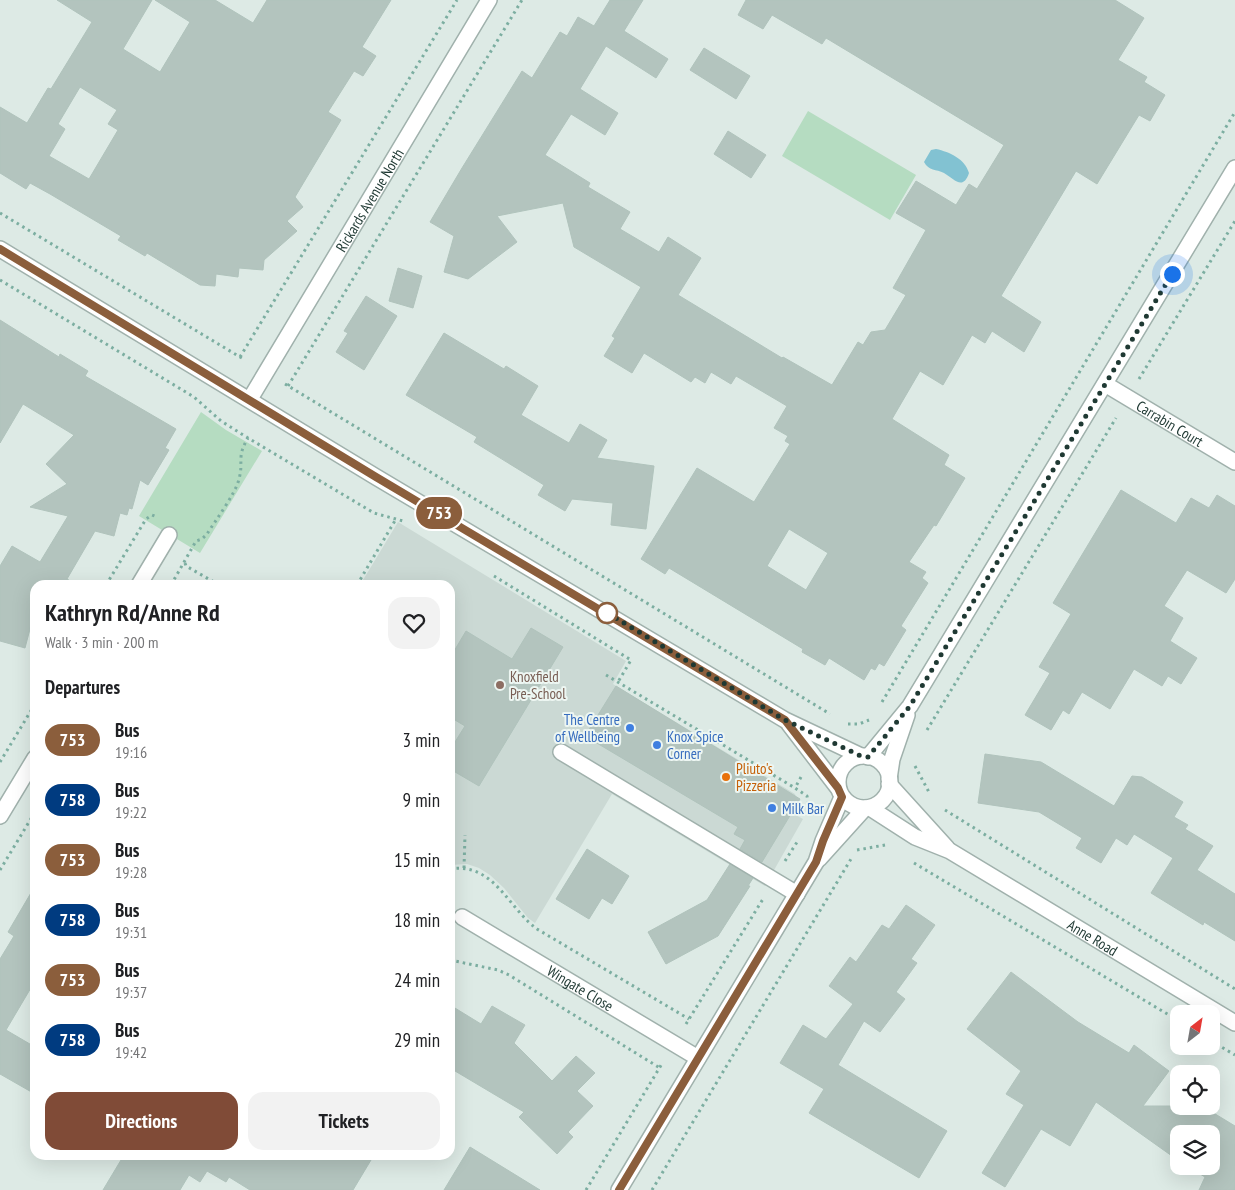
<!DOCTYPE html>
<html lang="en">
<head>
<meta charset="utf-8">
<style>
	body { margin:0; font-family:"PT Sans Narrow",sans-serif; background:#f2f2f2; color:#202124; height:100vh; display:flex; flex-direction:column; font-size:19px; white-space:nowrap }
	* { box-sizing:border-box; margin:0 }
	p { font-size:16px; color:#757577 }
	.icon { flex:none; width:28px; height:28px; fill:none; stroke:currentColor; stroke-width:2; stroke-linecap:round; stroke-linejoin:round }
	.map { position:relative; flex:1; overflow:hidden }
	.sheet { position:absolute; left:30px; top:580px; width:425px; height:580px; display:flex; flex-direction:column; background:#fff; border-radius:15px; box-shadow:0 5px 20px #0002 }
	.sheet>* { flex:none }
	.badge { padding:0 10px; border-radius:16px; font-size:18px; line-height:32px }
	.needle { width:32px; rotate:31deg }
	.controls { position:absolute; left:1170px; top:1005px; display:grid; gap:10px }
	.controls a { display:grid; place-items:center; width:50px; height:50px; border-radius:10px; background:#fff; box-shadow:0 5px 20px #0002; font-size:25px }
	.you { position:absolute; width:25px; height:25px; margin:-12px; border:4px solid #fff; border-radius:50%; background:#1a73e8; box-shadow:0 0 0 8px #1a73e833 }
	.map>.badge { position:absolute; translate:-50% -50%; box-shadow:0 0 0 2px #fff }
	h2 { padding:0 15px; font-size:19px; line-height:45px }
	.round { display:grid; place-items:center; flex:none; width:52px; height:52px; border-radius:15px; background:#f2f2f2 }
	.head { display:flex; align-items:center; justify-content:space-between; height:85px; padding:0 15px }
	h1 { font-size:24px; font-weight:700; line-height:38px }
	.action { display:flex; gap:10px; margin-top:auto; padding:10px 15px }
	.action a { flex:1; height:58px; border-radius:15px; background:#804b37; color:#fff; font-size:20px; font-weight:700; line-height:58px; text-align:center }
	.action a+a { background:#f2f2f2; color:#202124 }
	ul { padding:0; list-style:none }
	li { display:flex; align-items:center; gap:15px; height:60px; padding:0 15px }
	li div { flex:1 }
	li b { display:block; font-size:19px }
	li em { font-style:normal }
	li .badge { min-width:55px; font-weight:700; text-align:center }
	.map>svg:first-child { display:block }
</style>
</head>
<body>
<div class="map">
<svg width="1235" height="1190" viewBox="0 0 1235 1190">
	<rect width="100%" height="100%" fill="#ddeae5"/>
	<!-- built -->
	<polygon fill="#cbd9d4" points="398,522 626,661 613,684 795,794 798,804 792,813 803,819 765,886 612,794 535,923 528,918 504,888 490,875 479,868 467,864 450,865 450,585 360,585"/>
	<!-- green -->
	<g fill="#b5dcc1">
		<polygon points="808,111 916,175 890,220 782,156"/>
		<polygon points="201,412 226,430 262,451 200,553 139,516"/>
	</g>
	<!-- water -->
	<path fill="#82c2d2" d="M936,149c14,3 29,10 33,24 -6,18 -15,6 -25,0 -8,-4 -15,-2 -20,-11l7,-12z"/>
	<!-- building -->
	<g fill="#b3c4be" stroke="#b0c3bc" fill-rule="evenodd">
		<path d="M57,0h95l-29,49 37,23 30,-50 -35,-22h60l38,23 14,-23h124l-29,47 14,9 -13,20 -9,-5 -26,41 13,8 -46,77 8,10 -16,14 10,10 -33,29 -1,10 -24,-2 -1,9 -22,-3 -1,12 -15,-1 -53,-32 -2,3 -27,-16 3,-4 -71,-42 -20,-11 -4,6 -26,-16v-66l27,16 21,-35 3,1 41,-67zM80,87l37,23 -9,14 10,6 -29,49 -40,-23 16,-27 -7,-5z"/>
		<path d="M610,0h33l-19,31 44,28 -12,19 -50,-32 -26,43 38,24 -13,22 -34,-21 -26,41 45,28 -2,4 42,25 -10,17 39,23 9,-15 33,21 -23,37 104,63 1,-1 49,28 26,-43 5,3 8,-13 14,-2 21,-35 -13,-7 33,-58 -30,-17 20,-32 40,24 13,-21 8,5 27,-44 -178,-107 -4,6 -50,-29 -9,14 -25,-14 8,-15h369l29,18 -26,42 29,17 -3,5 21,13 -15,26 -11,-6 -42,69 -21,-13 -75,125 40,26 -17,30 -32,-21 -7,12 -13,-8 -29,50 -23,-14 -28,48 57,36 -5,10 21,13 -29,48 -2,-1 -25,37 17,10 -4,6 6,5 -27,43 5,4 -22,36 -5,-3 -4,7 -4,-2 -7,12 -35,-22 -4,7 -23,-13 1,-3 -134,-81 -4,6 -24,-15 56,-91 57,34 36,-58 -5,-3 3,-5 -14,-8 13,-22 -51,-30 -5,8 -20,-12 -6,11 -10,-6 -4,5 -47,-29 -12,20 -28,-17 11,-18 -3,-2 29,-49 -67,-40 -11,-44 -66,13 20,26 -49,37 -24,-7 10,-36 -24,-14 32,-54 60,-97 10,7 28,-46 7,4 11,-19 16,9zM789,529l39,24 -22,37 -39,-24z"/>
		<polygon points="704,48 750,76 736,99 690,70"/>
		<polygon points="728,131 766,155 751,178 714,154"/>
		<polygon points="398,268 422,276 413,308 389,301"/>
		<polygon points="366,296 397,316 364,370 336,352 348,333 344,331"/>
		<polygon points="0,320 59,357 60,354 88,371 85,376 176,429 165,448 169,450 148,485 140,480 132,509 129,508 127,515 120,513 114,536 95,531 67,579 77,585 35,585 35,610 25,648 0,641 0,566 12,546 40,562 68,516 30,507 67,484 46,464 74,435 23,404 0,443"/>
		<polygon points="444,333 504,369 506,366 538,386 521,415 569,443 580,424 607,440 597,458 654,466 646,529 611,525 613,503 572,499 565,511 538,495 544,485 474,442 477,437 406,395"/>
		<polygon points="1121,490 1176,523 1191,498 1209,508 1217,495 1235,506 1235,579 1226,593 1187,570 1164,606 1183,618 1170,641 1197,658 1181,684 1168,676 1162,686 1134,669 1110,709 1082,692 1069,714 1063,710 1051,730 1025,715 1050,673 1039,667 1071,614 1053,603"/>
		<polygon points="531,628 563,647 479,786 450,769 450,750 465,726 450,717 450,658 466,631 512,659"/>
		<polygon points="616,686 800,799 762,862 740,849 745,840 734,834 738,827 585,736"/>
		<polygon points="985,754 1041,762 1114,806 1132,776 1142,777 1183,802 1174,817 1188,825 1185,829 1213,846 1197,870 1235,894 1235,941 1204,922 1203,925 1151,893 1173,858 1134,834 1127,845 1116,838 1101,863 1076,848 1082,838 1039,812 978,803"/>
		<polygon points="587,849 629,876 612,904 602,898 589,919 556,899"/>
		<polygon points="730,864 753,878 748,886 750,886 718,936 666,964 648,932 707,900"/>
		<polygon points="35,886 35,981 6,1030 35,1047 35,1094 0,1074 0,959 14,936 8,932"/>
		<polygon points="906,905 935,925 911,959 917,963 896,992 905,999 880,1032 864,1021 838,1065 947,1131 919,1178 809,1113 824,1089 780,1063 803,1025 826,1039 853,1004 829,986 850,957 856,962 882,925 889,929"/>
		<polygon points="1011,972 1078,1022 1129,1053 1134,1045 1169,1071 1143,1106 1202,1106 1235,1126 1235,1190 1199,1190 1205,1177 1187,1166 1211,1166 1211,1134 1179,1134 1179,1161 1096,1102 1070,1146 1041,1129 1005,1187 982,1173 1024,1105 1006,1094 1021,1071 967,1029"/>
		<polygon points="450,1005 481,1024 492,1006 525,1025 514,1043 552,1081 576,1056 595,1073 577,1091 593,1106 568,1132 573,1137 557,1154 519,1117 524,1112 450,1068"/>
		<polygon points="470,1147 540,1190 444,1190"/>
		<polygon points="124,1155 374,1155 353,1190 250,1190 229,1177 226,1182 207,1171 200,1182 189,1175 180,1190 103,1190"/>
	</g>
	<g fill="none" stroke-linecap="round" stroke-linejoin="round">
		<!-- lane casing -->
		<g stroke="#a0b1ac" stroke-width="18">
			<polyline id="lane" points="561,752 797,894"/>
		</g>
		<!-- street casing -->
		<g stroke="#a0b1ac" stroke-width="18">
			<g id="street">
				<polyline points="0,249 376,477 785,720 861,756"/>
				<path id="s1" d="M1105,384l130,78"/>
				<path id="s2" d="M250,399l239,-399"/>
				<polyline points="139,585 169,535"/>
				<polyline points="789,724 838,788"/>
				<circle cx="864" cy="782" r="26"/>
				<polyline points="868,757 910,706 1235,168"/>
				<polyline points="889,779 892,759 907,715"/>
				<polyline points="889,784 947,848"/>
				<path id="s3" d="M870,808l45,29 35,14 285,172"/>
				<polyline points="0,816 35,758"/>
				<polyline points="819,859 865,808"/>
				<path id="s4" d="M462,917l236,141"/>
				<polyline points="619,1190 816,862 823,841 842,797"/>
			</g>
		</g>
		<!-- path -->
		<g stroke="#7caea1" stroke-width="3" stroke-dasharray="2.5 4" stroke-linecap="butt">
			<polyline points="0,213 245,360"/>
			<polyline points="0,280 194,397 221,421 248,438 374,513 403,521"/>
			<polyline points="240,357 457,0"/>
			<polyline points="1139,379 1235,221"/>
			<polyline points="285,384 830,714"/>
			<polyline points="288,386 522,0"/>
			<polyline points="185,563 186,566 219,585"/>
			<polyline points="494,576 631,660 618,682"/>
			<polyline points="106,585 146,519 152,515 157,517"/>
			<path d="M171,585l25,-44 6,-2 5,-5c8,-13 29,-41 32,-55 5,-18 -3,-21 9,-41"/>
			<polyline points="357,585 396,519"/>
			<polyline points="606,675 795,788"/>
			<polyline points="882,702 1235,112"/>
			<polyline points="848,724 859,724 869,720"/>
			<polyline points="927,730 1116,418"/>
			<polyline points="0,762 35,704"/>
			<polyline points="915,766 930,794"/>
			<polyline points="801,777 795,788 807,796 810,814"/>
			<polyline points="945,810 1235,989"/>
			<polyline points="857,850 885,845"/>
			<polyline points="785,861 799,839"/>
			<polyline points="914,863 1179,1021"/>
			<polyline points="464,868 465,835"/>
			<path d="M450,869c44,-7 58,39 87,60l152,90"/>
			<polyline points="0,870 35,812"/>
			<polyline points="450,960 498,970 509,975 660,1068"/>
			<polyline points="686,1024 763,899"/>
			<polyline points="1211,1041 1235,1055"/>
			<polyline points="586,1190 663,1062"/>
			<polyline points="652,1190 851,859"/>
		</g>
		<!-- lane -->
		<use href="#lane" stroke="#fff" stroke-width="15"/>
		<!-- street -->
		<use href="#street" stroke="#fff" stroke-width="15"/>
	</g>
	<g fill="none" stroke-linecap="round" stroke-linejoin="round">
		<!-- line casing -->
		<g stroke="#fff" stroke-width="11">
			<polyline id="line" points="0,249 376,477 785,720 838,788 842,797 823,841 816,862 619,1190"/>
		</g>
		<!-- line -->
		<use href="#line" stroke="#8b5e3c" stroke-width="8"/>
		<!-- walk -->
		<polyline stroke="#1f3933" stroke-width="5" stroke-dasharray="0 9" points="607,613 604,611 785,720 861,756 868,757 910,706 1172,274"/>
	</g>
	<!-- markers -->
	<circle fill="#fff" stroke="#8b5e3c" stroke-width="2.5" cx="607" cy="613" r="10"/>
	<circle fill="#8d6e63" stroke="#edf6f2" stroke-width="2" cx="500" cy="685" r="5"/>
	<g fill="#3f7fe0" stroke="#edf6f2" stroke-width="2">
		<circle cx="630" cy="728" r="5"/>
		<circle cx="657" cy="745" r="5"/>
		<circle cx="772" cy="808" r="5"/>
	</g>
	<circle fill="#e8710a" stroke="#edf6f2" stroke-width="2" cx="726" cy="777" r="5"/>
	<g text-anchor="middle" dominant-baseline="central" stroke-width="4" stroke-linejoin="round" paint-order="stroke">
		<!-- street labels -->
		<g font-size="15" fill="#1f3933" stroke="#edf6f2">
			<text stroke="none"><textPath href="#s2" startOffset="232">Rickards Avenue North</textPath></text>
			<text stroke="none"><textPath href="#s1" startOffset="76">Carrabin Court</textPath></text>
			<text stroke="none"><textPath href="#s3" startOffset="258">Anne Road</textPath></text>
			<text stroke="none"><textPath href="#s4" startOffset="138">Wingate Close</textPath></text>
		</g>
		<!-- education labels -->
		<g font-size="15" fill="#785e54" stroke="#edf6f2" text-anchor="start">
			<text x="510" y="676">Knoxfield<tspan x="510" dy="17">Pre-School</tspan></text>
		</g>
		<!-- shop labels -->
		<g font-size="15" fill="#366cbe" stroke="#edf6f2" text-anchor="start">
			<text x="620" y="719" text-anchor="end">The Centre<tspan x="620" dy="17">of Wellbeing</tspan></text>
			<text x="667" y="736">Knox Spice<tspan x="667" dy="17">Corner</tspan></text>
			<text x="782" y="808">Milk Bar</text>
		</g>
		<!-- food labels -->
		<g font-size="15" fill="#c56008" stroke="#edf6f2" text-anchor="start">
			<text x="736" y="768">Pliuto's<tspan x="736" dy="17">Pizzeria</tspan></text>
		</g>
	</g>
</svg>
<div class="controls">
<a><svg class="needle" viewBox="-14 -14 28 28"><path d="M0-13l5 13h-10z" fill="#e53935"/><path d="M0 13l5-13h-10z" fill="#757577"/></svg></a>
<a><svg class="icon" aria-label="locate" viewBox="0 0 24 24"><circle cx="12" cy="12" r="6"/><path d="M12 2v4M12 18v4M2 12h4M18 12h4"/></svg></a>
<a><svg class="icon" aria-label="layers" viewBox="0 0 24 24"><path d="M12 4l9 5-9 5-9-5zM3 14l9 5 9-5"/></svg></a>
</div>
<div class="you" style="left:1172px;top:274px"></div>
<b class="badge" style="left:439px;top:513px;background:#8b5e3c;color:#fff">753</b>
<section class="sheet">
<div class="head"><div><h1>Kathryn Rd/Anne Rd</h1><p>Walk · 3 min · 200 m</p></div><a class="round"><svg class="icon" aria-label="heart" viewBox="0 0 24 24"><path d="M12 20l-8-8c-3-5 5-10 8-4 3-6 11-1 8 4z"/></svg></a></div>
<h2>Departures</h2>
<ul>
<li><span class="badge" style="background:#8b5e3c;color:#fff">753</span><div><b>Bus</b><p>19:16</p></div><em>3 min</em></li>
<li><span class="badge" style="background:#003b80;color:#fff">758</span><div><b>Bus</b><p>19:22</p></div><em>9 min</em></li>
<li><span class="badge" style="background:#8b5e3c;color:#fff">753</span><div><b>Bus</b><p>19:28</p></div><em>15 min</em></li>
<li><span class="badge" style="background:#003b80;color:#fff">758</span><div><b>Bus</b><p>19:31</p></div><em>18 min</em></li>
<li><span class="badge" style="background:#8b5e3c;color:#fff">753</span><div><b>Bus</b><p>19:37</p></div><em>24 min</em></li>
<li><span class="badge" style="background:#003b80;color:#fff">758</span><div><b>Bus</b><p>19:42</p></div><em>29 min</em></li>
</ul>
<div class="action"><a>Directions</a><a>Tickets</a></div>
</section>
</div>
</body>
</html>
